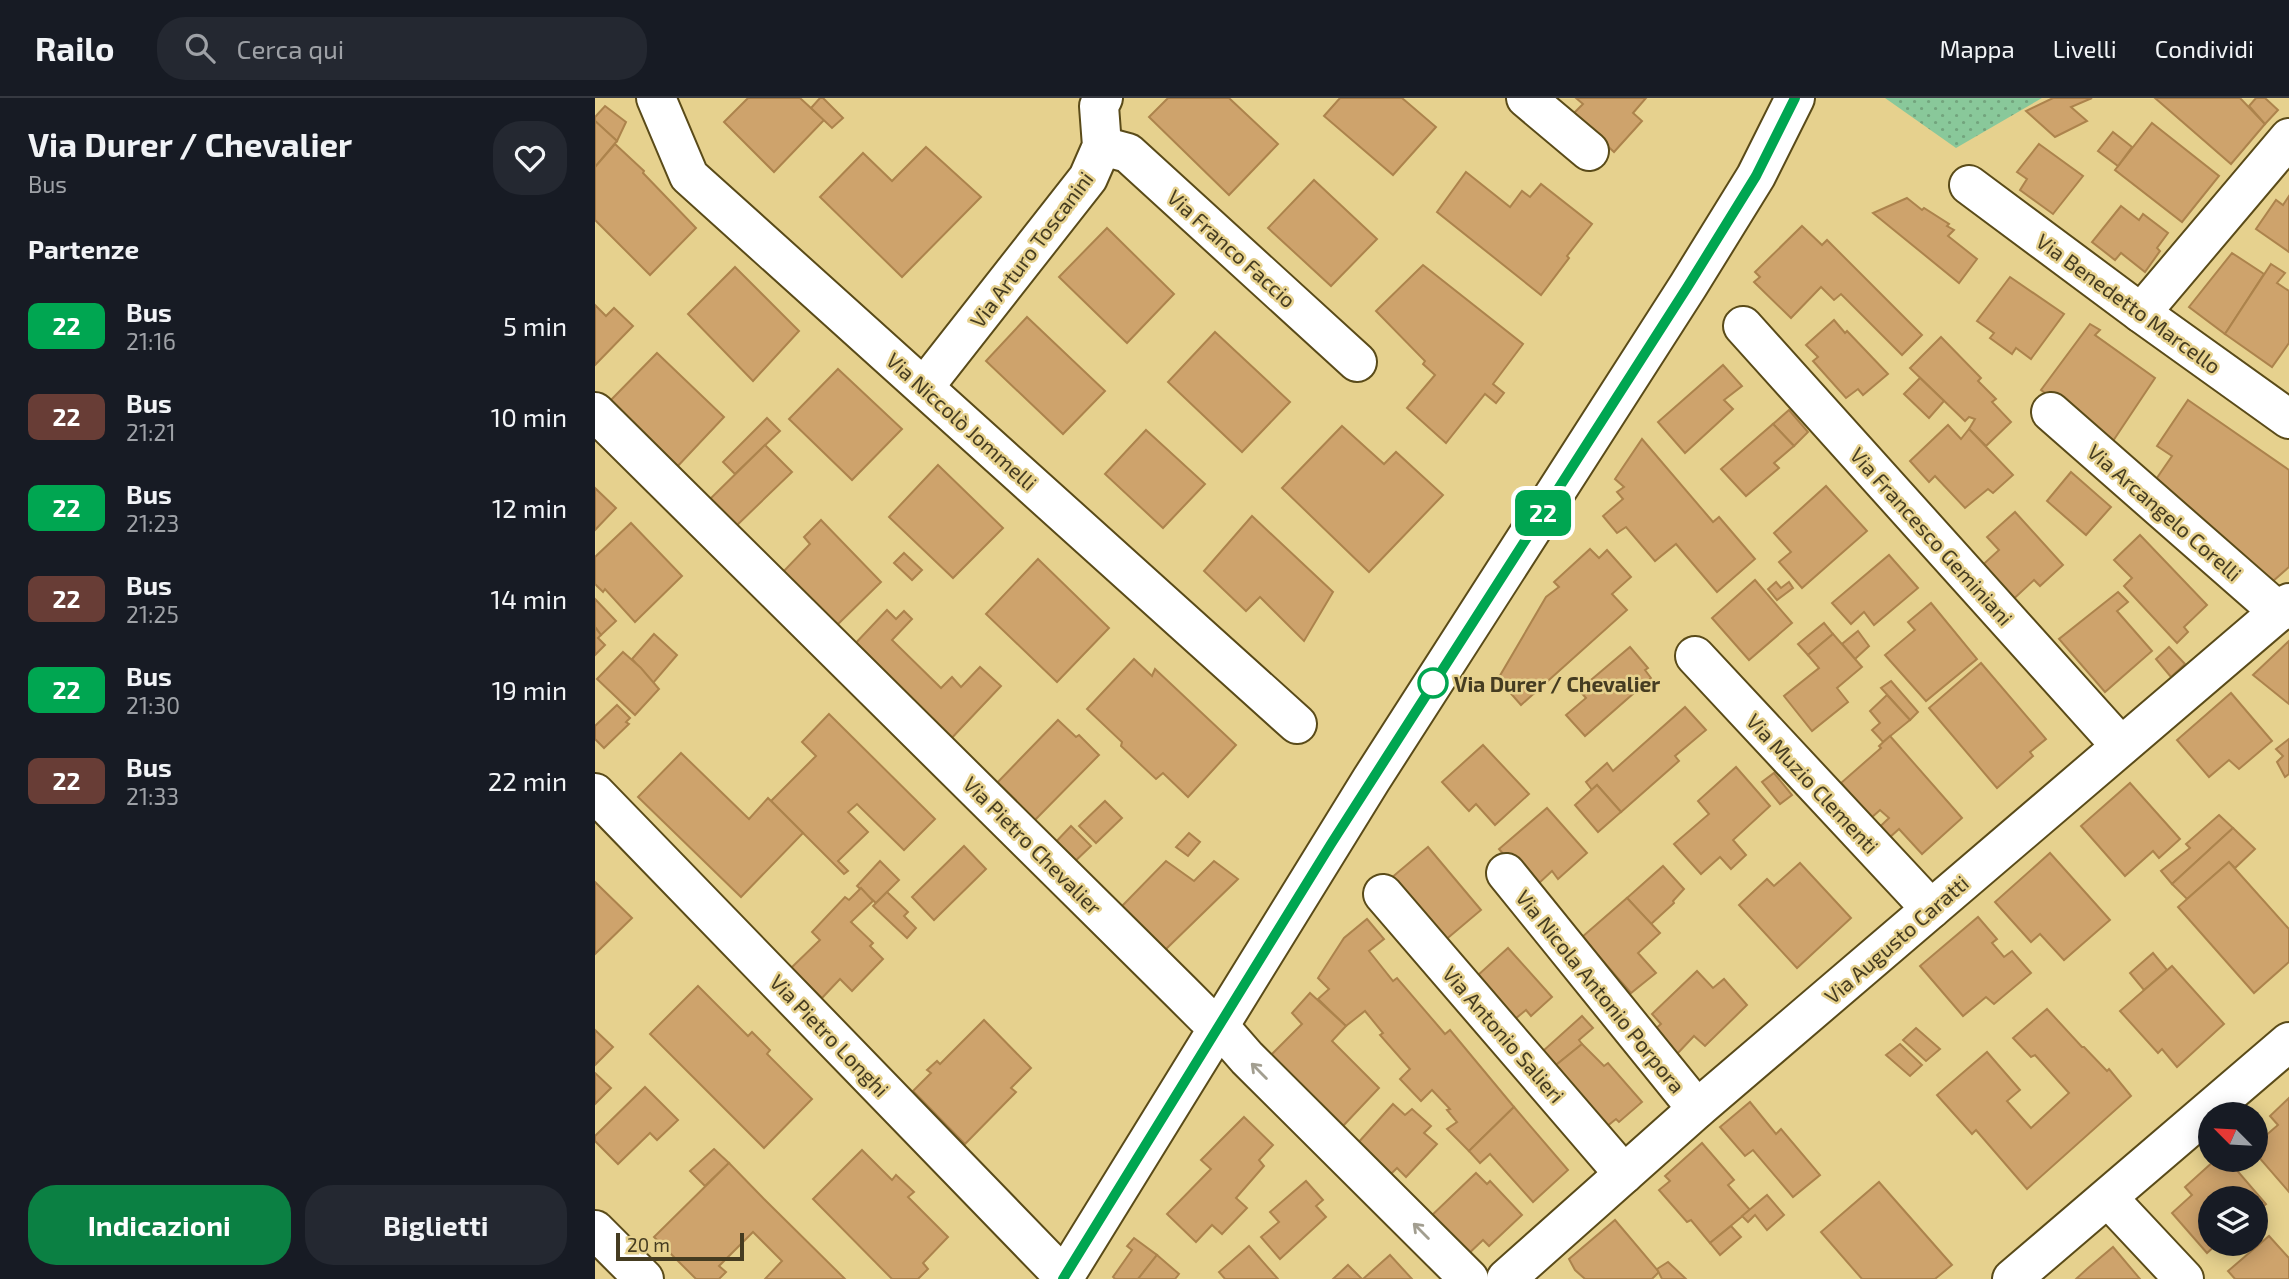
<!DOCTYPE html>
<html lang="it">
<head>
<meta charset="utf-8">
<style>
	body { margin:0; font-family:"Exo 2",sans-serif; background:#242831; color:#f1f3f6; height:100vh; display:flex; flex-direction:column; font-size:26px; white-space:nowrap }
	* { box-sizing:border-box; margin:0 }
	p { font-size:23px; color:#9ea1a6 }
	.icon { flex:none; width:38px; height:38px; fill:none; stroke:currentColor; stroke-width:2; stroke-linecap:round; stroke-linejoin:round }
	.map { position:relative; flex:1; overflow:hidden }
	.panel { display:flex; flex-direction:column; background:#171b24; width:595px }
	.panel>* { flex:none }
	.badge { padding:0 14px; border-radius:10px; font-size:24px; line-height:46px }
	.needle { width:46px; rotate:294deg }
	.controls { position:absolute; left:1603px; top:1004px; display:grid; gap:14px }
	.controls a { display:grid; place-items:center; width:70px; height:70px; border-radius:50%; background:#171b24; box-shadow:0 4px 18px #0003; font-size:35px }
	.scale { position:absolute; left:21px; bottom:18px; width:128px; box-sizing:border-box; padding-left:7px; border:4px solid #453c21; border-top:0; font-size:19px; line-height:24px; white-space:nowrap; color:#453c21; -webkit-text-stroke:5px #e6d18e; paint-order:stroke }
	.map>.badge { position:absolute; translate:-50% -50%; box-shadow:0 0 0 4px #fff }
	h2 { padding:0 28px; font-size:26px; line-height:63px }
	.round { display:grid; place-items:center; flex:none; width:74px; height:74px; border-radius:28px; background:#242831 }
	.summary { display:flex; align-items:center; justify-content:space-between; height:119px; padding:0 28px }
	h1 { font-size:33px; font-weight:700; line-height:52px }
	.button { display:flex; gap:14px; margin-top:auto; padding:14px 28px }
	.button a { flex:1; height:80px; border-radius:28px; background:#0b8043; color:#fff; font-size:28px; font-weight:700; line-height:80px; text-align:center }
	.button a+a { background:#242831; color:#f1f3f6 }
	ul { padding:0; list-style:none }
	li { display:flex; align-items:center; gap:21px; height:91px; padding:0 28px }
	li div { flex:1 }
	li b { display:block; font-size:26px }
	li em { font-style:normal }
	li .badge { min-width:77px; font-weight:700; text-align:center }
	header { display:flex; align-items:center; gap:42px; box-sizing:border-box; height:98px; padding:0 35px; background:#171b24; border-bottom:2px solid #363941 }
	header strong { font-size:33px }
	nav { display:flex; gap:38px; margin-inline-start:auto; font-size:24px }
	.search { width:490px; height:63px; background:#242831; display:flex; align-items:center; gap:18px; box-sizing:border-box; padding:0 24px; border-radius:28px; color:#9ea1a6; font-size:26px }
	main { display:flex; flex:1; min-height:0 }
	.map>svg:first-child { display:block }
</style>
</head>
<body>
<header>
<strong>Railo</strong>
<div class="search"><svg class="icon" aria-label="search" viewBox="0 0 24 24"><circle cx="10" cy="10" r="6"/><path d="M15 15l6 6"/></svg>Cerca qui</div>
<nav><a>Mappa</a><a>Livelli</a><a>Condividi</a></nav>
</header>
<main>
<section class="panel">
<div class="summary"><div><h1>Via Durer / Chevalier</h1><p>Bus</p></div><a class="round"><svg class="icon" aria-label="heart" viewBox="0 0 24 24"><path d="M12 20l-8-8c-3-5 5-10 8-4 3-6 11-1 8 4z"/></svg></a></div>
<h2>Partenze</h2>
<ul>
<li><span class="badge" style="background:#00a651;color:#fff">22</span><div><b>Bus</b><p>21:16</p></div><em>5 min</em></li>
<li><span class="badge" style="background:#683d36;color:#fff">22</span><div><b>Bus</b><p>21:21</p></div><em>10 min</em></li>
<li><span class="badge" style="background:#00a651;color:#fff">22</span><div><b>Bus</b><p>21:23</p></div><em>12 min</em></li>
<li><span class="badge" style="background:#683d36;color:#fff">22</span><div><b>Bus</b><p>21:25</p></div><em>14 min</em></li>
<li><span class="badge" style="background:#00a651;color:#fff">22</span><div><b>Bus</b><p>21:30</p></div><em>19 min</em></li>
<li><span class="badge" style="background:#683d36;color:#fff">22</span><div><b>Bus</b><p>21:33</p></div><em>22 min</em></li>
</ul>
<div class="button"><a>Indicazioni</a><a>Biglietti</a></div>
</section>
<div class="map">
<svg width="1694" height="1181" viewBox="0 0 1694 1181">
	<defs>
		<pattern id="grass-dots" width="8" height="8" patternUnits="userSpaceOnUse" patternTransform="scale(1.75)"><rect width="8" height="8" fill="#89c89a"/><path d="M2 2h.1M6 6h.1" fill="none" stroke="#72a47d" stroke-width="1.8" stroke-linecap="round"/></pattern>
	</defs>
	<rect width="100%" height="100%" fill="#e6d18e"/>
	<!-- grass -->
	<polygon fill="url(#grass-dots)" points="1290,0 1447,0 1361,50"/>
	<!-- building -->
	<g fill="#cea36c" stroke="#ac834c" stroke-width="2">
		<polygon points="153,0 205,0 229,22 179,74 129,24"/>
		<polygon points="225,0 228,0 248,20 237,30 216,10"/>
		<polygon points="573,0 634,0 683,46 634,97 554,19"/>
		<polygon points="745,0 807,0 841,29 798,77 729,18"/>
		<polygon points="981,0 1051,0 1038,15 1047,23 1019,54 978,16 988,6"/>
		<polygon points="1458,0 1497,0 1476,9 1492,23 1460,39 1431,13"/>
		<polygon points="1560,0 1645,0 1670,26 1636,66"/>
		<polygon points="1661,0 1670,0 1683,12 1670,26 1654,8"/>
		<polygon points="10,8 31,24 22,43 0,23 0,19"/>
		<polygon points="0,23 22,43 0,69"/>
		<polygon points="1557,25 1624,78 1587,124 1520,72"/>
		<polygon points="1518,34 1537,49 1523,68 1503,53"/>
		<polygon points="20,46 49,73 48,75 101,130 55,177 0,122 0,69"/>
		<polygon points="1444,46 1488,78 1458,116 1425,92 1432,81 1422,74"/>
		<polygon points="331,49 386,99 307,179 225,99 268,55 297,83"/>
		<polygon points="871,74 915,109 927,93 935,99 946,86 997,126 972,158 974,160 946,197 842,114"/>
		<polygon points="719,82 782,141 736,188 673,130"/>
		<polygon points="1694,98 1694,154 1661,131 1681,102 1688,107"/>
		<polygon points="1312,100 1327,112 1329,110 1354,126 1352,128 1359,132 1353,138 1382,161 1364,185 1278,115"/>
		<polygon points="1526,108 1544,122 1548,116 1573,135 1562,150 1565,153 1550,174 1526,155 1520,162 1497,144"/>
		<polygon points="1207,128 1227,147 1232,142 1327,237 1307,257 1246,196 1239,202 1226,189 1196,220 1159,184 1165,179 1160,174"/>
		<polygon points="512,130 579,196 532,245 464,179"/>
		<polygon points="1637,155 1669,176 1630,236 1594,209"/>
		<polygon points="1676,166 1690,175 1682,185 1694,193 1694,245 1677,269 1630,236"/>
		<polygon points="828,167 928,246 898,286 909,295 901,305 890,296 851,345 812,310 840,277 828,266 830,263 781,213"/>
		<polygon points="140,169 204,233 158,283 93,216"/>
		<polygon points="1415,179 1469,216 1436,261 1421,250 1417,256 1395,240 1399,235 1382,223"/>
		<polygon points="0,207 11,218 19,210 38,228 0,267"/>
		<polygon points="432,219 510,293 468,336 391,263"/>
		<polygon points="1239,222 1250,235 1252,233 1293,276 1268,297 1263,291 1251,300 1218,263 1223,259 1211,247"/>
		<polygon points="1495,226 1505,232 1500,237 1560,280 1512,352 1461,303 1446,292"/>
		<polygon points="620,234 695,304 647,354 573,284"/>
		<polygon points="1346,239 1386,280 1383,283 1401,301 1397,304 1416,324 1391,348 1374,331 1380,321 1374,319 1370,323 1315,270"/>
		<polygon points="62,255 129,319 80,371 12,306"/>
		<polygon points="1128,267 1147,288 1129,302 1138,311 1090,355 1063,324"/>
		<polygon points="243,271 307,331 257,382 194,321"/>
		<polygon points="1325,280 1349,303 1334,320 1309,296"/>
		<polygon points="1593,302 1694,372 1694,469 1668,492 1555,390 1577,358 1562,348"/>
		<polygon points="1194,312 1213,334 1199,348 1178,326"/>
		<polygon points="172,320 185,333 140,376 128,364"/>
		<polygon points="1178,326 1199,348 1179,365 1184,370 1151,398 1126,371"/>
		<polygon points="1353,327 1366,341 1374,331 1418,377 1398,395 1393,391 1370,410 1340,378 1334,384 1315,363"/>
		<polygon points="747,328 789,366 801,354 848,397 774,474 687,390"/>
		<polygon points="551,332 610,386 568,430 510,376"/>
		<polygon points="1047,341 1118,424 1124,419 1160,461 1122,494 1081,446 1060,463 1031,429 1022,435 1008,418 1028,401 1022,394 1029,389 1020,381"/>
		<polygon points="170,347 197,374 138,431 112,404"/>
		<polygon points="343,367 408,430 358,480 294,419"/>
		<polygon points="1476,374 1516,409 1491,437 1452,403"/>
		<polygon points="1231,388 1272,433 1207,490 1184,464 1196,454 1179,435"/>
		<polygon points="0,390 21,410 0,432"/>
		<polygon points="1420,414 1468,467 1445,488 1439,482 1412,507 1381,473 1404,452 1392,439"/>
		<polygon points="657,418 738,494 709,543 665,499 651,513 609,473"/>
		<polygon points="226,422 286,484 240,529 187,475 215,446 209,439"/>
		<polygon points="36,425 87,478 40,524 10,491 8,494 0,486 0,459"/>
		<polygon points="1545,437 1612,507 1589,529 1593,534 1582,545 1529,488 1537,480 1519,462"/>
		<polygon points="995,451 1004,460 1012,452 1036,479 1017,496 1032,512 926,607 903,581 951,499 964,489 959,484"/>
		<polygon points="309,455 327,472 317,482 299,465"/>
		<polygon points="1294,457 1323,490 1279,527 1269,514 1256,526 1237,505"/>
		<polygon points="443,461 514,530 462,584 391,516"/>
		<polygon points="1160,482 1197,525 1154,562 1117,520"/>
		<polygon points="1181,484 1186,490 1194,484 1198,490 1182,502 1173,491"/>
		<polygon points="1523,494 1533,504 1522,513 1557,553 1510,594 1464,541"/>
		<polygon points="0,501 21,523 6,537 0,529"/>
		<polygon points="1336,505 1382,561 1331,603 1290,557 1320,532 1313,524"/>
		<polygon points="292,512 301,521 309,513 317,521 297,542 346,590 357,579 366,589 385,569 406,588 352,645 256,550"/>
		<polygon points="1229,525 1238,536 1213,557 1203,546"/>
		<polygon points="0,529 6,537 3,540 10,547 0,557"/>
		<polygon points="1263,533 1274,548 1260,561 1247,546"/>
		<polygon points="59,536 82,557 58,585 37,561"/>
		<polygon points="1238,536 1267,569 1242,590 1253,604 1217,633 1189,598 1224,570 1213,557"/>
		<polygon points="1694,543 1694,606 1658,577"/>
		<polygon points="1035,549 1053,570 1050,572 1056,580 990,638 971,617 991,600 984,592"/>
		<polygon points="1574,549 1590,566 1576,579 1561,561"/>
		<polygon points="28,554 46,570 64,591 40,617 2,581"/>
		<polygon points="539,561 557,578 560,571 641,647 593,699 568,675 561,681 526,648 527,644 492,611"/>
		<polygon points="1386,565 1451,641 1435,654 1438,658 1402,690 1334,610"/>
		<polygon points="1296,583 1323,614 1315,622 1286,590"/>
		<polygon points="1636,595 1677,643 1644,671 1634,662 1614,679 1582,642"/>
		<polygon points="1292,597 1315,622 1288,644 1277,632 1285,625 1275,613"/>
		<polygon points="22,607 35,620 31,624 34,626 9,650 0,641 0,628"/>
		<polygon points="1090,609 1111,632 1080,658 1084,663 1026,714 1002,687 997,692 991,684 1012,665 1018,673"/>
		<polygon points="234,616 340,721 309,752 262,706 253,714 273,734 243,763 253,773 249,776 176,703 221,658 207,644"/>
		<polygon points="463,622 481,639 484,637 504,657 436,726 398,689"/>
		<polygon points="1295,638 1367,720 1327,756 1304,731 1283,750 1274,739 1294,720 1285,712 1276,720 1246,685 1286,650 1284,648"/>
		<polygon points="1694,641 1694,676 1690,679 1682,664 1688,658 1681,651"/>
		<polygon points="888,647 934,696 900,727 881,706 874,713 847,684"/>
		<polygon points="86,655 154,721 173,700 208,735 146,799 43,699"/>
		<polygon points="1141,669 1175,708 1138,742 1151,757 1136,771 1125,759 1106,776 1079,746 1114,716 1103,703"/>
		<polygon points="1179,675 1197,697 1185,706 1167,684"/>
		<polygon points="1535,685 1585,741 1564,760 1558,753 1530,778 1486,728"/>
		<polygon points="1002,687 1026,714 1003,734 980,707"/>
		<polygon points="510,703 527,720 501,745 484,728"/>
		<polygon points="952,710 992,755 963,781 957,773 942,787 921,771 904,751"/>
		<polygon points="1624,717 1638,730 1577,786 1566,773 1595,750 1591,746"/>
		<polygon points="476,728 496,748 475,768 456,749"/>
		<polygon points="1638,730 1660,751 1640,770 1634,764 1592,801 1577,786"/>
		<polygon points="594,735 605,744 593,758 581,749"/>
		<polygon points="369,748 391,771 339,822 317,799"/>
		<polygon points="833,749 886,812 842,849 789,786"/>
		<polygon points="1455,755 1515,822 1469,862 1445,836 1436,844 1400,804"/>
		<polygon points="285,763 304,782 281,805 262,788"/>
		<polygon points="571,763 599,783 619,763 643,781 570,852 527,808"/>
		<polygon points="1634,764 1694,831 1694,864 1659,895 1583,809"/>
		<polygon points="1205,765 1256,820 1202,870 1144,807 1172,781 1179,788"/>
		<polygon points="1068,768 1089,791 1078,803 1079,805 1056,826 1032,800"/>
		<polygon points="0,784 37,820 0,856"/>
		<polygon points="266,790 278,803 256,824 278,845 275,848 288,861 257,893 245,881 227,900 196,870 225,842 217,834 250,799 254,802"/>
		<polygon points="292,794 313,814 309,818 321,830 312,840 278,808"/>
		<polygon points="1032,800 1065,835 1043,855 1061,875 1036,895 987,839"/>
		<polygon points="1383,819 1402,841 1397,845 1409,859 1417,853 1436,875 1399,906 1391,899 1368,918 1325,868"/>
		<polygon points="772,821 789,841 774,853 798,883 802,880 850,936 855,932 919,1009 874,1053 852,1031 862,1024 852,1012 855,1011 837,992 826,1003 805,981 815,971 785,937 788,935 770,913 751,928 723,901 734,891 723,880 749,840"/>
		<polygon points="913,850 957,899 936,918 931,912 920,921 882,878"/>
		<polygon points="1558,855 1572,872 1549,892 1535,875"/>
		<polygon points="1577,868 1629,926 1582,969 1567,951 1563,955 1525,913"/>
		<polygon points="1102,873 1118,890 1129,881 1152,907 1110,948 1099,938 1082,956 1059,932 1066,926 1057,916"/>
		<polygon points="103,888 153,938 157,934 175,952 172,956 217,1001 169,1050 55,936"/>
		<polygon points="715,895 751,928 737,943 784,990 747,1029 670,963 707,926 697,915"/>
		<polygon points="1452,911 1487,949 1489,949 1512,973 1514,971 1536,998 1432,1091 1381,1032 1377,1036 1342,997 1392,954 1425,992 1412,1003 1436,1030 1474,995 1440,957 1436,959 1418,940"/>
		<polygon points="987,918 998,930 984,942 987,946 961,967 948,953"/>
		<polygon points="389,922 436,970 416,990 421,994 370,1046 318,993 336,975 332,972 342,963 345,966"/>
		<polygon points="1321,930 1345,951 1331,963 1308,942"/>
		<polygon points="0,932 18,949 0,967"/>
		<polygon points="987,946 1009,968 1013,965 1047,1004 1024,1024 1021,1021 1011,1029 961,967"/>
		<polygon points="1305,946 1327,967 1315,978 1291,957"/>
		<polygon points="0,975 16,990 0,1006"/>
		<polygon points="50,989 83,1022 62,1042 55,1035 23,1066 0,1043 0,1038"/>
		<polygon points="1694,1000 1694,1094 1661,1056 1661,1046 1683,1027 1675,1018"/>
		<polygon points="1155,1004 1181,1036 1186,1031 1225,1077 1198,1099 1158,1052 1150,1058 1125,1029"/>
		<polygon points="798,1006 810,1017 817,1011 836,1028 829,1035 842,1046 811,1079 802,1070 796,1076 762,1046"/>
		<polygon points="919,1009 973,1072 938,1104 895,1056 885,1065 874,1053"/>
		<polygon points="649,1019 678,1047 664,1062 669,1068 641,1100 652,1110 627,1136 617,1127 601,1144 572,1116 616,1071 606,1062"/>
		<polygon points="1107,1045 1139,1082 1133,1087 1155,1112 1115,1145 1096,1122 1092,1124 1064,1092 1075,1083 1070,1078"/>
		<polygon points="119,1051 134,1065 110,1088 95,1073"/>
		<polygon points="267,1052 297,1082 301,1077 319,1094 313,1099 353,1139 328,1165 333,1171 323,1181 297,1181 218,1101"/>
		<polygon points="1620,1062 1633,1062 1671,1106 1661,1114 1661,1101 1615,1101 1615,1146 1622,1146 1612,1155 1577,1115 1597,1097 1590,1089"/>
		<polygon points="134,1065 169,1101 250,1181 170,1181 187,1163 158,1134 124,1168 131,1174 124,1181 101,1181 59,1139"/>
		<polygon points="881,1075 892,1086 895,1083 927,1117 894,1148 888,1142 869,1160 834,1120"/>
		<polygon points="711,1083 728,1102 721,1108 731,1119 685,1161 666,1139 684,1124 675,1114"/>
		<polygon points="1284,1084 1357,1167 1340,1181 1267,1181 1226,1134"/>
		<polygon points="1172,1097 1189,1117 1172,1132 1160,1117 1153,1124 1147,1118"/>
		<polygon points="1020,1122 1064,1174 1057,1181 990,1181 980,1172 974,1161"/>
		<polygon points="1136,1128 1146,1139 1125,1157 1115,1145"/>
		<polygon points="1674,1138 1694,1160 1694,1181 1640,1181 1633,1173"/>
		<polygon points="539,1140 562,1157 543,1181 520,1181 518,1179 537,1152 532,1148"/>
		<polygon points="654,1148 683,1181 630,1181 624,1174"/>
		<polygon points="1518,1149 1545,1181 1481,1181 1492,1171"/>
		<polygon points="562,1157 584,1176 580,1181 543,1181"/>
		<polygon points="795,1157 817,1181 768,1181"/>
		<polygon points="1073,1164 1091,1181 1067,1181 1062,1171"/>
		<polygon points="753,1167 767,1181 738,1181"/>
	</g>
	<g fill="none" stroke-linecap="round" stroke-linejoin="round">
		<!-- minor casing -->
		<g stroke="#5a4b19" stroke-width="42">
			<g id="minor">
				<polyline points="61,0 94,78 702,626"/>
				<polyline points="931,0 994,53"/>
				<polyline points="507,48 533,55 762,264"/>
				<polyline points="1374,87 1546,215 1694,321"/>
				<polyline points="1546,215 1694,40"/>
				<polyline points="1148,228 1526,648"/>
				<polyline points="329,289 493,80 507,48 504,8 508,0"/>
				<polyline points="0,314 586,894 610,918 624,928 652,960 874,1181"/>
				<polyline points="1456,314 1684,514"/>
				<polyline points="1100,558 1336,811"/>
				<polyline points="0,695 469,1179"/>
				<polyline points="911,775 1102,1011"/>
				<polyline points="788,796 1029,1076"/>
				<polyline points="1513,1100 1589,1181"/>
				<polyline points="0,1132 49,1181"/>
				<polyline points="468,1181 776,682 1093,188 1161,78 1200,0"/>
				<polyline points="911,1181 1102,1011 1694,505"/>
				<polyline points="1417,1181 1694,944"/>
			</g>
		</g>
		<!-- minor -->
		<use href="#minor" stroke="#fff" stroke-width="38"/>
	</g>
	<!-- one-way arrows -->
	<defs><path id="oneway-shaft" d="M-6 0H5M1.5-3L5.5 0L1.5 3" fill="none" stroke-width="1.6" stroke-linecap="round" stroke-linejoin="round" transform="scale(1.75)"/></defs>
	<g stroke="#a29e90">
		<use href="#oneway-shaft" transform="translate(664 973) rotate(-135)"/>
		<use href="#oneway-shaft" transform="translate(826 1133) rotate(-135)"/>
	</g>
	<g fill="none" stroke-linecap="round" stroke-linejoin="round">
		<!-- line casing -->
		<g stroke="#fff" stroke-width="16">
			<polyline id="line" points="468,1181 736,746 1093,188 1161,78 1200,0"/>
		</g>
		<!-- line -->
		<use href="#line" stroke="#00a651" stroke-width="10"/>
	</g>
	<!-- markers -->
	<circle fill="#fff" stroke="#00a651" stroke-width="3.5" cx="838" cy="585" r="14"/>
	<g text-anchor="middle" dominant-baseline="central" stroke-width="5" stroke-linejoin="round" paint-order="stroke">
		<!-- street labels -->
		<g font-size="21" fill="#453c21" stroke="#e6d18e">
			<text transform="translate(637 150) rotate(42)">Via Franco Faccio</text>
			<text transform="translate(436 151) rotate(-53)">Via Arturo Toscanini</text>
			<text transform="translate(1534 205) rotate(36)">Via Benedetto Marcello</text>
			<text transform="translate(367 323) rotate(42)">Via Niccolò Jommelli</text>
			<text transform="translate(1570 414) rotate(41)">Via Arcangelo Corelli</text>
			<text transform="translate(1337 438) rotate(48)">Via Francesco Geminiani</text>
			<text transform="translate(1218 685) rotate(47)">Via Muzio Clementi</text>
			<text transform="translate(438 747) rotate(45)">Via Pietro Chevalier</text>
			<text transform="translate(1301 841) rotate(-41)">Via Augusto Caratti</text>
			<text transform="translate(1006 893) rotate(51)">Via Nicola Antonio Porpora</text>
			<text transform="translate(909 936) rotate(49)">Via Antonio Salieri</text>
			<text transform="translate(235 937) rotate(46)">Via Pietro Longhi</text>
		</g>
		<!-- stop labels -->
		<g font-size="21" font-weight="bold" fill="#453c21" stroke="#e6d18e" text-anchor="start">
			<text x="859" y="585">Via Durer / Chevalier</text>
		</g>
	</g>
</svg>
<div class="controls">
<a><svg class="needle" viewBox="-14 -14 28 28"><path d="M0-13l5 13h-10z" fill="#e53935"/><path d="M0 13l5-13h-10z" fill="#9ea1a6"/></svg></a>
<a><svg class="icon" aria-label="layers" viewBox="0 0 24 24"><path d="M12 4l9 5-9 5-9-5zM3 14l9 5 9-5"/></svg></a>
</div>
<div class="scale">20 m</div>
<b class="badge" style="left:948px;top:415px;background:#00a651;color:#fff">22</b>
</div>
</main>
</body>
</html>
